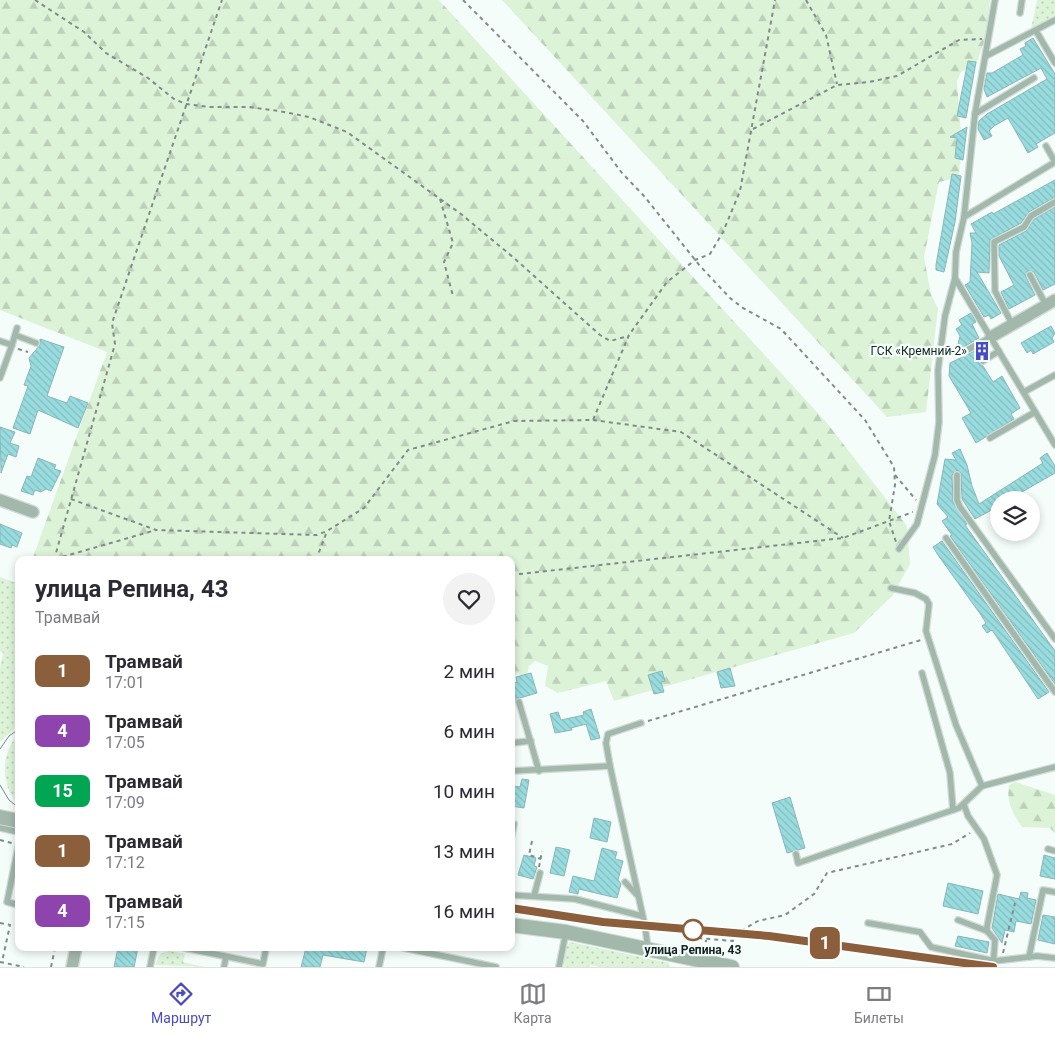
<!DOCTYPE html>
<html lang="ru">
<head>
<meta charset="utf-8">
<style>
	body { margin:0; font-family:Roboto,sans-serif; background:#f2f2f3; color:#2b2b33; height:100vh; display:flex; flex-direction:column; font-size:19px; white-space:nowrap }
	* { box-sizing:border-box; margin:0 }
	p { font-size:16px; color:#7c7c81 }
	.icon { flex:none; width:28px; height:28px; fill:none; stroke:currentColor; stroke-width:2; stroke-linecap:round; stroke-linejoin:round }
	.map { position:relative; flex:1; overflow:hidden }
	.side { position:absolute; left:15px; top:556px; width:500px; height:395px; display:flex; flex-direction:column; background:#fff; border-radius:10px; box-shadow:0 2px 8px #0003 }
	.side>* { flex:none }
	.badge { padding:0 10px; border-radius:8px; font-size:18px; line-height:32px }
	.buttons { position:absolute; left:990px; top:491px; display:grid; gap:10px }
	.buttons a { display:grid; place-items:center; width:50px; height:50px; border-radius:50%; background:#fff; box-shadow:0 2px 8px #0003; font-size:25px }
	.map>.badge { position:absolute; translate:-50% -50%; box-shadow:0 0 0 2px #fff }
	.round { display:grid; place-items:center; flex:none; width:52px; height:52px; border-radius:26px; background:#f2f2f3 }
	.headline { display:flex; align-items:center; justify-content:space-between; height:85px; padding:0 20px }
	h1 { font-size:24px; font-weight:700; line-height:38px }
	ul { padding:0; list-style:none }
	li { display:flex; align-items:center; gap:15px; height:60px; padding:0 20px }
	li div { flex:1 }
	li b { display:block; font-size:19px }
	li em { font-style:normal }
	li .badge { min-width:55px; font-weight:700; text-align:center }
	.tabs { display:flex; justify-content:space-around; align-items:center; height:70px; border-top:1px solid #e1e1e2; background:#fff; font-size:14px; color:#7c7c81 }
	.tabs a { display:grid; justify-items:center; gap:2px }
	.tabs .current { color:#4b4bc1 }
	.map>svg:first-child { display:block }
</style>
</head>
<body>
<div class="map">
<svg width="1055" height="967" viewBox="0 0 1055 967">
	<defs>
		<pattern id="grass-dots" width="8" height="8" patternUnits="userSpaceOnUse" patternTransform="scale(1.25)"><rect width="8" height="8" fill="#dcf3d8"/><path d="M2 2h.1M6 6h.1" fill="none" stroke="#bcd0b9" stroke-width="1.8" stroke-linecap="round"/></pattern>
		<pattern id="forest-firs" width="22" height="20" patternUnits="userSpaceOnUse" patternTransform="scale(1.25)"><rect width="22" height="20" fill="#dcf3d8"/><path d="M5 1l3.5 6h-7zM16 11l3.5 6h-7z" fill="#bcd0b9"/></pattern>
		<pattern id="building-back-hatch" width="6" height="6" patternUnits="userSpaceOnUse" patternTransform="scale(1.25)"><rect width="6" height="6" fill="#99dcdf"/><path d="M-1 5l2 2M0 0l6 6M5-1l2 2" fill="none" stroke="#83bdbf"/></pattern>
	</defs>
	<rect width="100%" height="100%" fill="#f5fdfb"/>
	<!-- grass -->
	<g fill="url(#grass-dots)">
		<polygon points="1037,0 1055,0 1055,15 1031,29"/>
		<polygon points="0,577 19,584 19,725 0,742 0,668 3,653 0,651"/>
		<path d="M19,734v71c-19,-18 -19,-53 0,-71z"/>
		<polygon points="570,942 669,963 670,967 600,967 590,965 590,967 565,967 562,962 565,949"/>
		<polygon points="169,951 185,954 183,962 205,967 155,965 160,954"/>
	</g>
	<!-- forest -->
	<g fill="url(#forest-firs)">
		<polygon points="0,0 439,0 827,423 907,526 910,564 893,595 854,633 614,701 606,681 558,693 545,686 548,666 535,661 529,666 527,675 523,678 518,673 511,678 511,560 32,560 107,352 0,310"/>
		<polygon points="502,0 990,0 986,36 976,65 961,72 957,81 962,145 959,174 948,180 939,182 924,257 931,294 938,309 926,412 887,417"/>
		<path d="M1015,782l40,13v38l-5,-5 -28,-1c-9,-13 -16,-26 -13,-42z"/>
	</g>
	<!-- building -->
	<g fill="url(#building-back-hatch)" stroke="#8ab6b7">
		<polygon points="1033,38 1055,74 1055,133 1036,144 1038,147 1028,153 1008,118 994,126 989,131 992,136 984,140 978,129 979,121 987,114 1047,79 1041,68 987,97 984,89 987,73 992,73 1023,55 1020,49 1026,46 1025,43"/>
		<polygon points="968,61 976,62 966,118 957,116"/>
		<polygon points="967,127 963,160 955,158 957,138 950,137"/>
		<polygon points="952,174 961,176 955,222 944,272 936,270 936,265"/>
		<polygon points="1055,180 1055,197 1029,212 1021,223 990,240 989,273 977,272 1001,313 991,319 989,315 984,317 965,285 970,282 972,243 970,233 976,233 971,224 992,212 993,214"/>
		<polygon points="1055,207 1055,284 1043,290 1034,272 1027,271 1026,277 1035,295 1009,309 1001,292 1014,285 999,256 999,245 1026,231 1034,219"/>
		<polygon points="971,313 976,322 972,324 979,338 960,349 958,344 960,336 956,329 962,325 959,320"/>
		<polygon points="1051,326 1055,333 1052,338 1054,342 1033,354 1031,350 1027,353 1021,343"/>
		<polygon points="40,339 64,347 47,396 67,403 70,396 88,403 78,428 38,410 30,434 13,428 28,386 24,385 31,366 29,358 40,345"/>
		<polygon points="985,346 989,352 979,358 979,363 983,366 993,382 1002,376 1020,408 1011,414 1014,419 976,443 962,418 971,413 949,376 950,363"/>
		<polygon points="0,427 15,432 10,443 19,446 16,457 8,454 1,473"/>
		<polygon points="960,449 967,465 972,486 979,504 1043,463 1040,458 1047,453 1055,466 1055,473 1008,500 999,500 999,506 975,519 962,499 961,473 957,470 952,475 953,501 967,524 965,525 1055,651 1055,684 950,536 952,535 942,521 948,517 937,504 945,459 956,460 952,453"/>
		<polygon points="38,458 56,465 54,469 61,471 51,491 46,489 41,492 35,490 33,495 21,491 27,476 31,477"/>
		<polygon points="0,524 22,533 17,547 12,545 11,548 0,544"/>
		<polygon points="942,541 1049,692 1038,699 992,630 987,633 982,626 986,623 981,615 938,555 933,547"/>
		<polygon points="730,668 735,686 721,688 717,672"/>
		<polygon points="662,671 665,681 661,682 664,692 654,694 648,675"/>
		<polygon points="531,673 537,693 513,700 511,684 517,682 516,677"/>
		<polygon points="591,709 600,738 591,740 586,724 571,728 572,730 555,733 550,714 558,712 561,720 584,715 583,712"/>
		<polygon points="522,779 529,780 524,808 511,806 513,786 520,787"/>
		<polygon points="790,797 805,848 787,853 772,803"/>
		<polygon points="594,818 611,822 607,842 590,838"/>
		<polygon points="556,847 570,850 564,876 550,873"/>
		<polygon points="602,848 617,852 615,859 623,861 618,880 621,884 617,898 579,889 578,894 569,892 573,876 594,881"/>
		<polygon points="524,855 536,858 534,866 537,867 533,879 518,875"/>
		<polygon points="1044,855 1055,858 1055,879 1040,876"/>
		<polygon points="948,883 983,891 978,914 943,906"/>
		<polygon points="1021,892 1028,893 1027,898 1036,900 1031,924 1016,921 1014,932 1005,930 1002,943 992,928 998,894 1019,899"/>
		<polygon points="1043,915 1055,917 1055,944 1038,940"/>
		<polygon points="958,936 989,942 987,953 955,946"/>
		<polygon points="118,948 138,948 134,967 114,967"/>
		<polygon points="306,948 367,948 364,962 323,955 320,967 301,967"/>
	</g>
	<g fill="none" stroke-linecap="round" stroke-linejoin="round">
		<!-- service casing -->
		<g stroke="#d1dad8" stroke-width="8">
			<g id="service">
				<polyline points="995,0 975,114 964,217 956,252 955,278 1055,445"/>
				<polyline points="1020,13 1022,0"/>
				<polyline points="1036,31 1055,63"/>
				<polyline points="986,56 1055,20"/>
				<polyline points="975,114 1034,78"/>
				<polyline points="1046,146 1055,162"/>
				<polyline points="964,217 1055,162"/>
				<polyline points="1030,275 1046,305"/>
				<polyline points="1012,324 995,291 994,242 1024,227 1031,216 1055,202"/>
				<polyline points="15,335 36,343"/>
				<polyline points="0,341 12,345 0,378"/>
				<polyline points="12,345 17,328"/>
				<polyline points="962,353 991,337"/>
				<polyline points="983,361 999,351"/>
				<polyline points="1024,392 1055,375"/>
				<polyline points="990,438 1035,412"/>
				<polyline points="957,475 957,500 960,507 1055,639"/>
				<polyline points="946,538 1055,692"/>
				<polyline points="899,549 917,524 935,455 939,422 938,370 945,316 955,278"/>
				<polyline points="891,588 915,593 926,599 929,604 926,631 956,725 982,786"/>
				<polyline points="922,673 950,773 953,810"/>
				<polyline points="519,702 539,771"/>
				<polyline points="511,743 531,741"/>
				<polyline points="610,766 606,743 608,734 641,723"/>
				<polyline points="511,771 610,766 645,926 648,949"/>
				<polyline points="964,805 968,816 984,839 997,875 987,927 987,931 995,940 993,967"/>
				<polyline points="0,828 19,832"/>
				<polyline points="511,839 514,824"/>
				<polyline points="19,843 7,902 19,905"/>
				<polyline points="1048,849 1055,851"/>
				<polyline points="796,854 798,863 959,808 982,786 1055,767"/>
				<polyline points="625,882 638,896"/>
				<polyline points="511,895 575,899 642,916"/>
				<polyline points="534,896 540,873"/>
				<polyline points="958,920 987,931"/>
				<polyline points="868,923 920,932 931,947 994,961 1037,956 1055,958"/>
				<polyline points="185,948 263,964 266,948"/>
				<polyline points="404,948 496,967"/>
				<polyline points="1029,957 1043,890 1055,892"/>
				<polyline points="150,967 154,948"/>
				<polyline points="224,967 226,957"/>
				<polyline points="379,967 383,948"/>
				<polyline points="559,967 566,932"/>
			</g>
		</g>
		<!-- minor casing -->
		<g stroke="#d1dad8" stroke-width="14">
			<g id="minor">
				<polyline points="991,337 1055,300"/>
				<polyline points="0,500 33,512"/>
				<polyline points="72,967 76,948"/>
			</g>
		</g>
		<!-- tertiary casing -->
		<g stroke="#d1dad8" stroke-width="16">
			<g id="tertiary">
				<polyline points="0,817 19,821"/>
				<polyline points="511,925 566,932 732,967"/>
			</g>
		</g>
		<!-- path -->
		<g stroke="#808c89" stroke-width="2" stroke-dasharray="4 4" stroke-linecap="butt">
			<polyline points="35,0 84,32 106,53 148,78 174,99 186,104 210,107 249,107 279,111 309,117 347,132 461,214 514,258 600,335 610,341 629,336"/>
			<polyline points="463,0 583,121 622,173 644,196 700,266 730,298 743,308 781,329 865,420 894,467 895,485 889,521 896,542"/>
			<polyline points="806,0 826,35 837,84"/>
			<polyline points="753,129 837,85 869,82 897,76 959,40 982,39"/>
			<polyline points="440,199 453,243 444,262 453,296"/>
			<polyline points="18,349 28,352"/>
			<polyline points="593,420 681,432 843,538"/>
			<polyline points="895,475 916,500"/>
			<polyline points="71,499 156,530 317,535 327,531 364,508 408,450 514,421 593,420 629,335 667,282 695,260 710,254 723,232 740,191 775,0"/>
			<polyline points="55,559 156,530"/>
			<polyline points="54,560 115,344 112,323 222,0"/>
			<polyline points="316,560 327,531"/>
			<polyline points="511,575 843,538 913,512"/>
			<polyline points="648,721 921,640"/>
			<polyline points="0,840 12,843"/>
			<polyline points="532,841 529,855 541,859"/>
			<polyline points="539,867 542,851"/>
			<polyline points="0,923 10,925 2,962"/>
			<polygon points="687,926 733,930 733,941 686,937"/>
			<polyline points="733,930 742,930 758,921 785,915 814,894 827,873 952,844 970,833"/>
			<polyline points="705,950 706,940"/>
			<polyline points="1003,953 1015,903"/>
			<polyline points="0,962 24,967"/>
			<polyline points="51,967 55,948"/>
		</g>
		<!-- service -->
		<use href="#service" stroke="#a2b8ab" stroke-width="5.5"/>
		<!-- minor -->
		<use href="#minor" stroke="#a2b8ab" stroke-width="11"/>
		<!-- tertiary -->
		<use href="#tertiary" stroke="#a2b8ab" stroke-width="14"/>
		<!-- tram -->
		<g stroke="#7a8784" stroke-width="1">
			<polyline points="0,749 9,736 19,729"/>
			<polyline points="0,785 9,800 19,808"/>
			<polyline points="511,908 603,922 769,936 993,967"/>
		</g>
	</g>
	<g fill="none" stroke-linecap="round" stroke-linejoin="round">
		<!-- line casing -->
		<g stroke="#fff" stroke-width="11">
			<polyline id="line" points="511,908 603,922 769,936 993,967"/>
		</g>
		<!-- line -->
		<use href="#line" stroke="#8b5e3c" stroke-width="8"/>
	</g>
	<!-- icons -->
	<defs>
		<g id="building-bare" transform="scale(1.5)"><path d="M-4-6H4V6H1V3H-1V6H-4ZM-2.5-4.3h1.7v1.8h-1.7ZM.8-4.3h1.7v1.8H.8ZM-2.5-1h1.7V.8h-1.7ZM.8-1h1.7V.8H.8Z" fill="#4b4bc1" stroke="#f5fdfb" stroke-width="2.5" paint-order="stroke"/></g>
	</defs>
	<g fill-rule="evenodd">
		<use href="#building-bare" x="982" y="351"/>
	</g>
	<!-- markers -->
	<circle fill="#fff" stroke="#8b5e3c" stroke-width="2.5" cx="693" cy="930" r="10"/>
	<g text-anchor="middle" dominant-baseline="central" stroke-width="4.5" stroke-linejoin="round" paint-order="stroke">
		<!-- poi labels -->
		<g font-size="12" fill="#132420" stroke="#f5fdfb" text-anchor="end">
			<text x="967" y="351">ГСК «Кремний-2»</text>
		</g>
		<!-- stop labels -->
		<g font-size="12" font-weight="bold" fill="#132420" stroke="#f5fdfb">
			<text x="693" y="950">улица Репина, 43</text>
		</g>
	</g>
</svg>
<div class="buttons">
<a><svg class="icon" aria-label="layers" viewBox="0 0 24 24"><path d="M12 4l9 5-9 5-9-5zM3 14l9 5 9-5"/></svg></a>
</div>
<b class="badge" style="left:825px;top:943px;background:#8b5e3c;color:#fff">1</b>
<section class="side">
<div class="headline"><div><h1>улица Репина, 43</h1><p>Трамвай</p></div><a class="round"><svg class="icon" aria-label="heart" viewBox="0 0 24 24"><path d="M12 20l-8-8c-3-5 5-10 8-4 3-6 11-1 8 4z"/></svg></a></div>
<ul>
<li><span class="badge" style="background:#8b5e3c;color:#fff">1</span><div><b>Трамвай</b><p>17:01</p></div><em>2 мин</em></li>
<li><span class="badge" style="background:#8e44ad;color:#fff">4</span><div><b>Трамвай</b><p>17:05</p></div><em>6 мин</em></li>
<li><span class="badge" style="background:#00a651;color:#fff">15</span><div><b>Трамвай</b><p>17:09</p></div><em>10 мин</em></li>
<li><span class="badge" style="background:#8b5e3c;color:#fff">1</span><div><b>Трамвай</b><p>17:12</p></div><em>13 мин</em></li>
<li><span class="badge" style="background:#8e44ad;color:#fff">4</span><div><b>Трамвай</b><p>17:15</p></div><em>16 мин</em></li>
</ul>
</section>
</div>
<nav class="tabs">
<a class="current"><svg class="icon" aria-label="directions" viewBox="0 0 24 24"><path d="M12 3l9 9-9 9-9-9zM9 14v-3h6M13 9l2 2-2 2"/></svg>Маршрут</a>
<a><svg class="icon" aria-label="map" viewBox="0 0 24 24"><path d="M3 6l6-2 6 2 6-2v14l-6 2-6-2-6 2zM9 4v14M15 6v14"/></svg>Карта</a>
<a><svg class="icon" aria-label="tickets" viewBox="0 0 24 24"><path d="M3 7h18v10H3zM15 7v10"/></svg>Билеты</a>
</nav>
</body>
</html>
